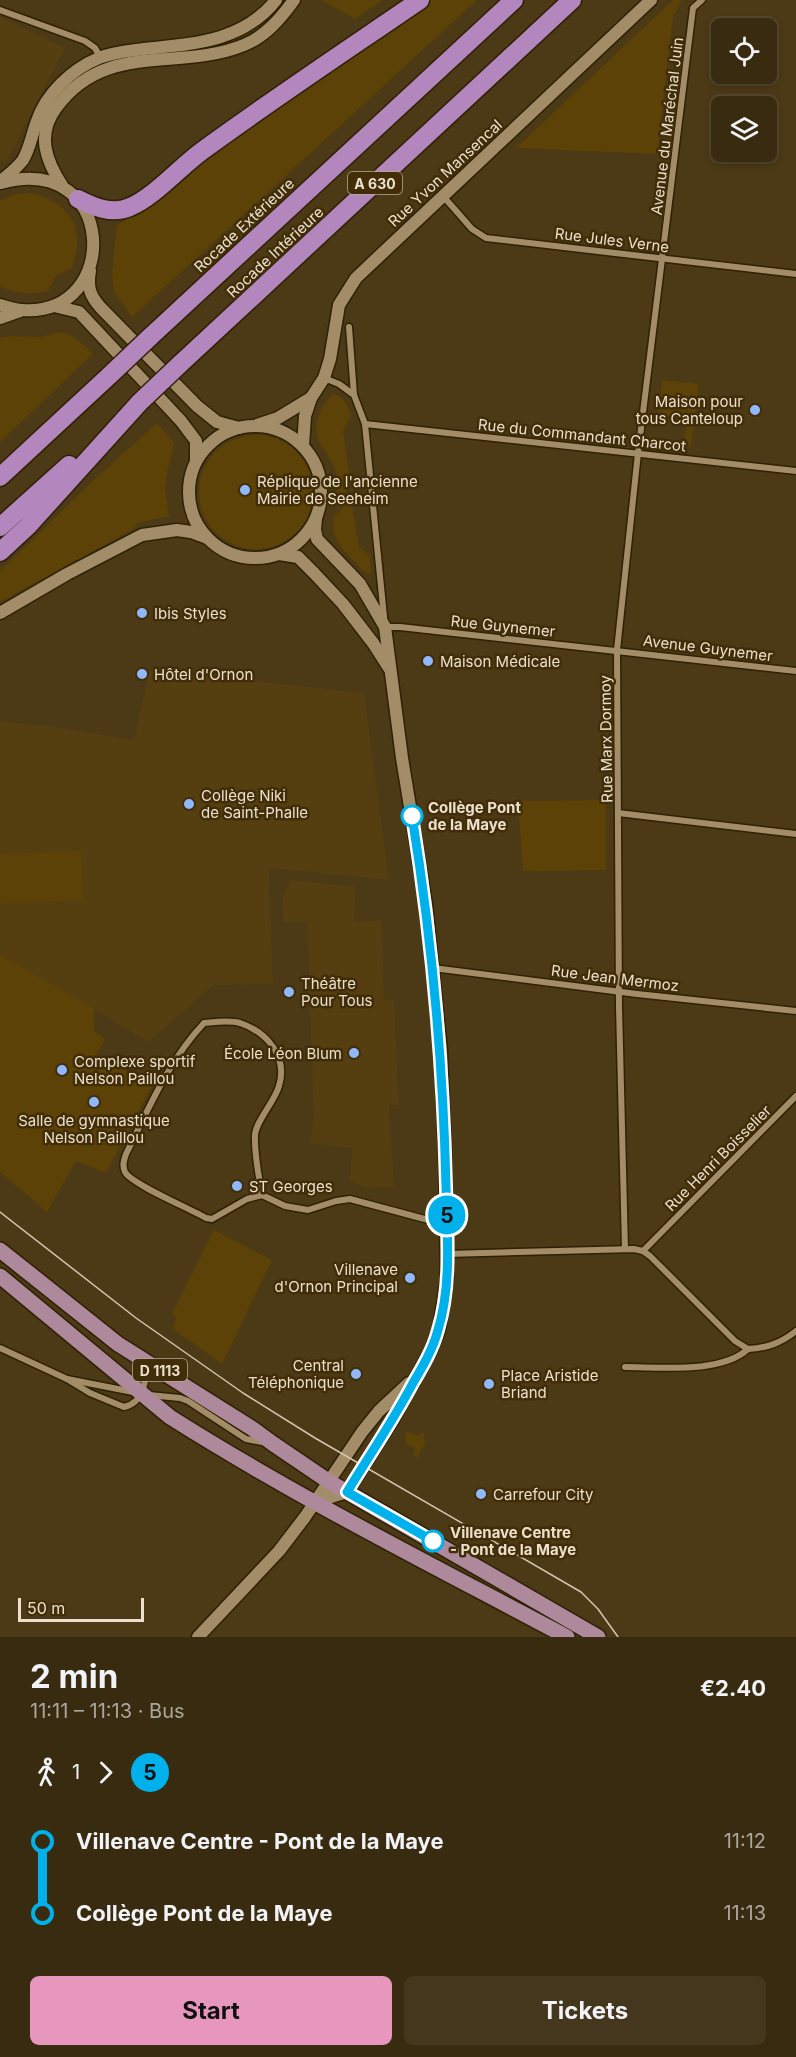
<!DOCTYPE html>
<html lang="en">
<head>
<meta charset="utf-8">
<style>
	body { margin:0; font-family:Inter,sans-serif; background:#44371e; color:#f1f3f6; height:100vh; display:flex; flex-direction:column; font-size:22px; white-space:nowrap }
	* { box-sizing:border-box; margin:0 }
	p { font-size:20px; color:#aba79f }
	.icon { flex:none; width:33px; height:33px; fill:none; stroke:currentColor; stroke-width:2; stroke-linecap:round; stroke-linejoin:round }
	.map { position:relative; height:1637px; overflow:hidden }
	.drawer { display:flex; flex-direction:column; background:#392b10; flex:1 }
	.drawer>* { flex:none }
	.badge { padding:0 12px; border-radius:20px; font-size:21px; line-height:39px }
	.fabs { position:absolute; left:711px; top:18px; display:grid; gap:12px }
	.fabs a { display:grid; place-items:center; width:66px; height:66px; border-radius:9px; background:#392b10; box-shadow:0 3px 9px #0003,0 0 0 2px #534730; font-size:30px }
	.scale { position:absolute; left:18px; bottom:15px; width:126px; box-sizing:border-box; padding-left:6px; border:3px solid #ece0cd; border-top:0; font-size:16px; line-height:21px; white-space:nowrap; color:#ece0cd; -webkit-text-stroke:4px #412e09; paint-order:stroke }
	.map>.badge { position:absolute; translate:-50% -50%; box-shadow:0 0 0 3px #fff }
	.legs { display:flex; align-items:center; gap:9px; height:66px; padding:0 30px; font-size:20px }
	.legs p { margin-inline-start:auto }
	.summary { display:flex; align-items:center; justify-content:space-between; height:102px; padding:0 30px }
	h1 { font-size:33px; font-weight:700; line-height:45px }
	.primary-button { display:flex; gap:12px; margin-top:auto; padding:12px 30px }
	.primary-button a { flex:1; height:69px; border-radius:9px; background:#e797bd; color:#111; font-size:24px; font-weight:700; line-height:69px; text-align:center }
	.primary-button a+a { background:#44371e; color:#f1f3f6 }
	ul { padding:0 30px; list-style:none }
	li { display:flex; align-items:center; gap:21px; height:72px; font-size:22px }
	li i { display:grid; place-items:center; width:9px; height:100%; margin:0 8px; background:currentColor }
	li i::after { content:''; width:15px; height:15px; margin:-8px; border:4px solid; border-radius:50%; background:#392b10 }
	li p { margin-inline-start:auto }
	li:first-child i { background:linear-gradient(#0000 50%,currentColor 0) }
	li:last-child i { background:linear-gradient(currentColor 50%,#0000 0) }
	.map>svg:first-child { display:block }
</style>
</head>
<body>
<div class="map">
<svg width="796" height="1637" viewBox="0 0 796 1637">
	<rect width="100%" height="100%" fill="#4c3915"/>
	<!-- built -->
	<g fill="#553e10">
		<polygon points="0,17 65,48 7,160 0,161"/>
		<polygon points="150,670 364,693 389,880 269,868 273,984 213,985 149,1042 0,954 0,721 55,727 134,740"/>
		<polygon points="291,880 356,887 354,922 382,920 384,1000 394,1000 399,1105 389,1106 394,1186 367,1188 350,1181 352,1148 310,1143 314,1119 307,921 282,922 283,896"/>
	</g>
	<!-- green -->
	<g fill="#5d4207">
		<polygon points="321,0 383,0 355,19"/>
		<polygon points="429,0 477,0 132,317 114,292 112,275 117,224 125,222 125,218 137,215 210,152"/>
		<polygon points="673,0 682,0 673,17 657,154 516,148"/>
		<path d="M33,193c39,11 53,37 39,75l-16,8 -8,15c-19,4 -31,3 -48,-5v-85l16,-7z"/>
		<path d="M57,332c17,2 24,10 36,22l-93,88v-104l11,-2 31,1z"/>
		<polygon points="662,380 699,384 691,447 683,446 687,418 658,415"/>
		<path d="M333,394c12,2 14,12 18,21l-8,16 7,50 -11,26 -2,1c0,-13 1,-26 -2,-38 -3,-10 -9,-17 -14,-25 -11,-17 -1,-39 12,-51z"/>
		<polygon points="157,423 174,443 167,473 165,490 169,517 158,518 136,524 135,528 0,602 0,571 98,476"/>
		<circle cx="256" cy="492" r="57"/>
		<path d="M350,494l9,53 11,9 1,17 -2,1 -4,-2c-17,-18 -38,-31 -30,-58l4,-1 9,-18z"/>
		<polygon points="606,800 606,870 523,871 518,801"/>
		<polygon points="81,851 83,900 0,903 0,854"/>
		<polygon points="0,954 94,1009 94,1031 105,1039 96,1055 153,1084 106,1173 76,1161 47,1212 0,1172"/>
		<polygon points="214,1230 272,1260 222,1364 173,1329 176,1317 172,1314"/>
		<polygon points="407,1431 419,1436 421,1433 425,1434 423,1439 426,1440 418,1458 413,1456 415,1449 406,1444 405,1435"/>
	</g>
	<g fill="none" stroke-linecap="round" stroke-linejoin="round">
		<!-- street casing -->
		<g stroke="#2f2105" stroke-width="9">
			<g id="street">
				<polyline points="0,10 85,41 95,48 100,57"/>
				<polyline points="443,196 472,229 486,238 796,274"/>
				<polyline points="349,327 354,395 365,424 385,627 400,627 796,671"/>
				<polyline points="324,378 339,384 354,395"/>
				<polyline points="365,424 796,471"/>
				<polyline points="618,813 796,834"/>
				<polyline points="433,968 637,994 796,1011"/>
				<path d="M262,1195l-15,4 -35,20 -6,-1c-15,-9 -75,-34 -81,-46 -3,-7 -1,-12 1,-18 23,-46 43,-94 78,-131 12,-1 25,-3 36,0 27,9 48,34 39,63 -4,15 -23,35 -24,49 -1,20 4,41 7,60l23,11 23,4 28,-9 14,-2 97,26"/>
				<polyline points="625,1249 619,1007 617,650 638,453 693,8 702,0"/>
				<polyline points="643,1251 796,1096"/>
				<polyline points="447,1254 634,1249 643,1251 650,1256 735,1341 748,1349"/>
				<path d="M0,1348l67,31 23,14 34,14c19,-4 24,-27 20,-43"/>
				<path d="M625,1367c35,0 96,7 123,-18 19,-1 33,-6 48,-18"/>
				<polyline points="67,1379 133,1392"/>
				<polyline points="149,1395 180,1398 188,1401 246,1439 262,1442"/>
			</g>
		</g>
		<!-- secondary casing -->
		<g stroke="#2f2105" stroke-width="15">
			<g id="secondary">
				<path d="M0,182c8,-7 17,-14 23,-22 7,-12 9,-26 14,-39 9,-27 35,-52 62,-63 14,-6 30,-7 45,-9 48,-5 99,-7 132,-49"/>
				<path d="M63,187c-17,-26 -27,-52 -7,-79 49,-68 122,-36 188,-63 22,-9 37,-27 50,-45"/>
				<path d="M90,271c-3,16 0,25 11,37l96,98 20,16 22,6"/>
				<path d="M0,305c7,2 15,5 22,5 101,7 95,-159 -21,-127"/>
				<polyline points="54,306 79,312 181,421 196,441 196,461"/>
				<polyline points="0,318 20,311"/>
				<polyline points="257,425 278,418 311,398"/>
				<circle cx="255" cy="492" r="66"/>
				<polyline points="303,446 305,416 311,398 324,378 330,359 339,305 356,278 651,0"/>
				<polyline points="279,554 298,557 314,573 343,604 373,643 389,668"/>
				<polyline points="0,613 67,574 142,535 177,530 191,532 207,538"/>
				<polyline points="315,1502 347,1492 392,1421 431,1350 439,1330 447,1279 445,1152 441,1050 426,904 402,758 385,627 360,584 317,539 315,530 316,518"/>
				<polyline points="198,1637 279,1551 305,1517 362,1432 379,1411 409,1383"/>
			</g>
		</g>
		<!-- primary casing -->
		<g stroke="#2f2105" stroke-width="18">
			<g id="primary">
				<polyline points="0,1250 118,1344 253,1429 272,1443 328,1481 598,1637"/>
				<path d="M0,1276l170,141c128,81 264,149 397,220"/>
			</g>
		</g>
		<!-- highway casing -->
		<g stroke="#2f2105" stroke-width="21">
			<g id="highway">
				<path d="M78,199c16,8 34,16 52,8 24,-10 50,-40 72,-56 71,-52 145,-101 218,-151"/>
				<polyline points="150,337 514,0"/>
				<polyline points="179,365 572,0"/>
				<polyline points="0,477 110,375"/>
				<polyline points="0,527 69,465"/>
				<polyline points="0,552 28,526 140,402"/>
			</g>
		</g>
		<!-- street -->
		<use href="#street" stroke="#a38d68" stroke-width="6"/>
		<!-- secondary -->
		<use href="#secondary" stroke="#a38d68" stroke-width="12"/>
		<!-- primary -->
		<use href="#primary" stroke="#ad899b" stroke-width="15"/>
		<!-- highway -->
		<use href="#highway" stroke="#b386bd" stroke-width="18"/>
		<!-- tram -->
		<polyline stroke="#d3c6b0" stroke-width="1.5" points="0,1212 136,1318 243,1393 315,1438 581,1592 598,1609 618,1637"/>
		<!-- highway-bridge casing -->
		<g stroke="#2f2105" stroke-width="21" stroke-linecap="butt">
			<g id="highway-bridge">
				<polyline points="110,375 150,337"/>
				<polyline points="140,402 179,365"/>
			</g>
		</g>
		<!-- highway-bridge -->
		<use href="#highway-bridge" stroke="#b386bd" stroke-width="18"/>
	</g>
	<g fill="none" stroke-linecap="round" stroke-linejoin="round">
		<!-- line-1 casing -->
		<g stroke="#fff" stroke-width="14">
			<path id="line-1" d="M412,816c20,123 31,246 34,370 1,48 6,98 -8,144 -5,19 -15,36 -25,53 -20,38 -44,73 -66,109l86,49"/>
		</g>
		<!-- line-1 -->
		<use href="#line-1" stroke="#00b1eb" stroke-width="9"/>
	</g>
	<!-- markers -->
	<g fill="#8fb8fd" stroke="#412e09" stroke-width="2">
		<circle cx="755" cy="410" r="6"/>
		<circle cx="245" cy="490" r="6"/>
		<circle cx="142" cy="613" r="6"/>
		<circle cx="428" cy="661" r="6"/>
		<circle cx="142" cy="674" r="6"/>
		<circle cx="189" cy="804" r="6"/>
		<circle cx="289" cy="992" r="6"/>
		<circle cx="354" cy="1053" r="6"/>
		<circle cx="62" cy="1070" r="6"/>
		<circle cx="94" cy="1102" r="6"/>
		<circle cx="237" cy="1186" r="6"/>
		<circle cx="410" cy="1278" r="6"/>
		<circle cx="356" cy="1374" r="6"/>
		<circle cx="489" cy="1384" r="6"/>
		<circle cx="481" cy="1494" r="6"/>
	</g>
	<g fill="#fff" stroke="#00b1eb" stroke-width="3">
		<circle cx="412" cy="816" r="10"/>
		<circle cx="433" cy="1541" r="10"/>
	</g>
	<g text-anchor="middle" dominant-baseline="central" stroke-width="5" stroke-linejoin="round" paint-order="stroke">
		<!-- shield labels -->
		<g fill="#412e09" stroke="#b9ab92" stroke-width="1.5">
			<rect x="348" y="172" width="54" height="22" rx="4.5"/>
			<rect x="133" y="1359" width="54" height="22" rx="4.5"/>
		</g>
		<g font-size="14" font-weight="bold" fill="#ece0cd">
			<text x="375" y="183">A 630</text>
			<text x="160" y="1370">D 1113</text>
		</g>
		<!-- street labels -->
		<g font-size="15" fill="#ece0cd" stroke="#412e09">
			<text transform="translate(667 126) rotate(-83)">Avenue du Maréchal Juin</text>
			<text transform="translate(445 173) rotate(-43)">Rue Yvon Mansencal</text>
			<text transform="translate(244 225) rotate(-43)">Rocade Extérieure</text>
			<text transform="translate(612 240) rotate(7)">Rue Jules Verne</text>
			<text transform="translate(275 252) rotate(-43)">Rocade Intérieure</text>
			<text transform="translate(582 435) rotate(6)">Rue du Commandant Charcot</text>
			<text transform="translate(503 626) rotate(6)">Rue Guynemer</text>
			<text transform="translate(708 648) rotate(7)">Avenue Guynemer</text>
			<text transform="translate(606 739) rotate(-91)">Rue Marx Dormoy</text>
			<text transform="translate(615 978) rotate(7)">Rue Jean Mermoz</text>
			<text transform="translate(718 1158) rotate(-45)">Rue Henri Boisselier</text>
		</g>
		<!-- poi labels -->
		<g font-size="15" fill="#ece0cd" stroke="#412e09" text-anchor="start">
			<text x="743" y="401" text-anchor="end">Maison pour<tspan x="743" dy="17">tous Canteloup</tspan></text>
			<text x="257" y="481">Réplique de l'ancienne<tspan x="257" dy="17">Mairie de Seeheim</tspan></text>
			<text x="154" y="613">Ibis Styles</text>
			<text x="440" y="661">Maison Médicale</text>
			<text x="154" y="674">Hôtel d'Ornon</text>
			<text x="201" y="795">Collège Niki<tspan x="201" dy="17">de Saint-Phalle</tspan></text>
			<text x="301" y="983">Théâtre<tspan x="301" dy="17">Pour Tous</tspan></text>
			<text x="342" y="1053" text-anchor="end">École Léon Blum</text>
			<text x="74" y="1061">Complexe sportif<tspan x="74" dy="17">Nelson Paillou</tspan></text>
			<text x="94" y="1120" text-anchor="middle">Salle de gymnastique<tspan x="94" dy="17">Nelson Paillou</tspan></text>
			<text x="249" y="1186">ST Georges</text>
			<text x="398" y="1269" text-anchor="end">Villenave<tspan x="398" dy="17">d'Ornon Principal</tspan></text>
			<text x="344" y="1365" text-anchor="end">Central<tspan x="344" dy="17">Téléphonique</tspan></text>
			<text x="501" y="1375">Place Aristide<tspan x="501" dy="17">Briand</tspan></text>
			<text x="493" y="1494">Carrefour City</text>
		</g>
		<!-- stop labels -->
		<g font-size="15" font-weight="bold" fill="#ece0cd" stroke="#412e09" text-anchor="start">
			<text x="428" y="807">Collège Pont<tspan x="428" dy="17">de la Maye</tspan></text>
			<text x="450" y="1532">Villenave Centre<tspan x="450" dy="17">- Pont de la Maye</tspan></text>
		</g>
	</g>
</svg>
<div class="fabs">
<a><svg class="icon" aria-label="locate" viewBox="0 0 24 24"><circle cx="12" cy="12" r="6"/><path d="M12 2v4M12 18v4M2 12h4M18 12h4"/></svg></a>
<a><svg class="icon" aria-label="layers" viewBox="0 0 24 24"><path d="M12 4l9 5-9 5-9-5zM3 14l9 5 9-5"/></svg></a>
</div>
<div class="scale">50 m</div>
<b class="badge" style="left:447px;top:1215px;background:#00b1eb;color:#111">5</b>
</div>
<section class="drawer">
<div class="summary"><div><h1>2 min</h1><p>11:11 – 11:13 · Bus</p></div><b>€2.40</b></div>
<div class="legs"><svg class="icon" aria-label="walk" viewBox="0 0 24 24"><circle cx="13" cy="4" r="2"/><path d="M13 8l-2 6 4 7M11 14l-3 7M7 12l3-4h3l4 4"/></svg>1<svg class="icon" aria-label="forward" viewBox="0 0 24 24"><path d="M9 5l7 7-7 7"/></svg><b class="badge" style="background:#00b1eb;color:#111">5</b></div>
<ul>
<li><i style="color:#00b1eb"></i><b>Villenave Centre - Pont de la Maye</b><p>11:12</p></li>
<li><i style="color:#00b1eb"></i><b>Collège Pont de la Maye</b><p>11:13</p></li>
</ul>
<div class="primary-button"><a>Start</a><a>Tickets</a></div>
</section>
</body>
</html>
